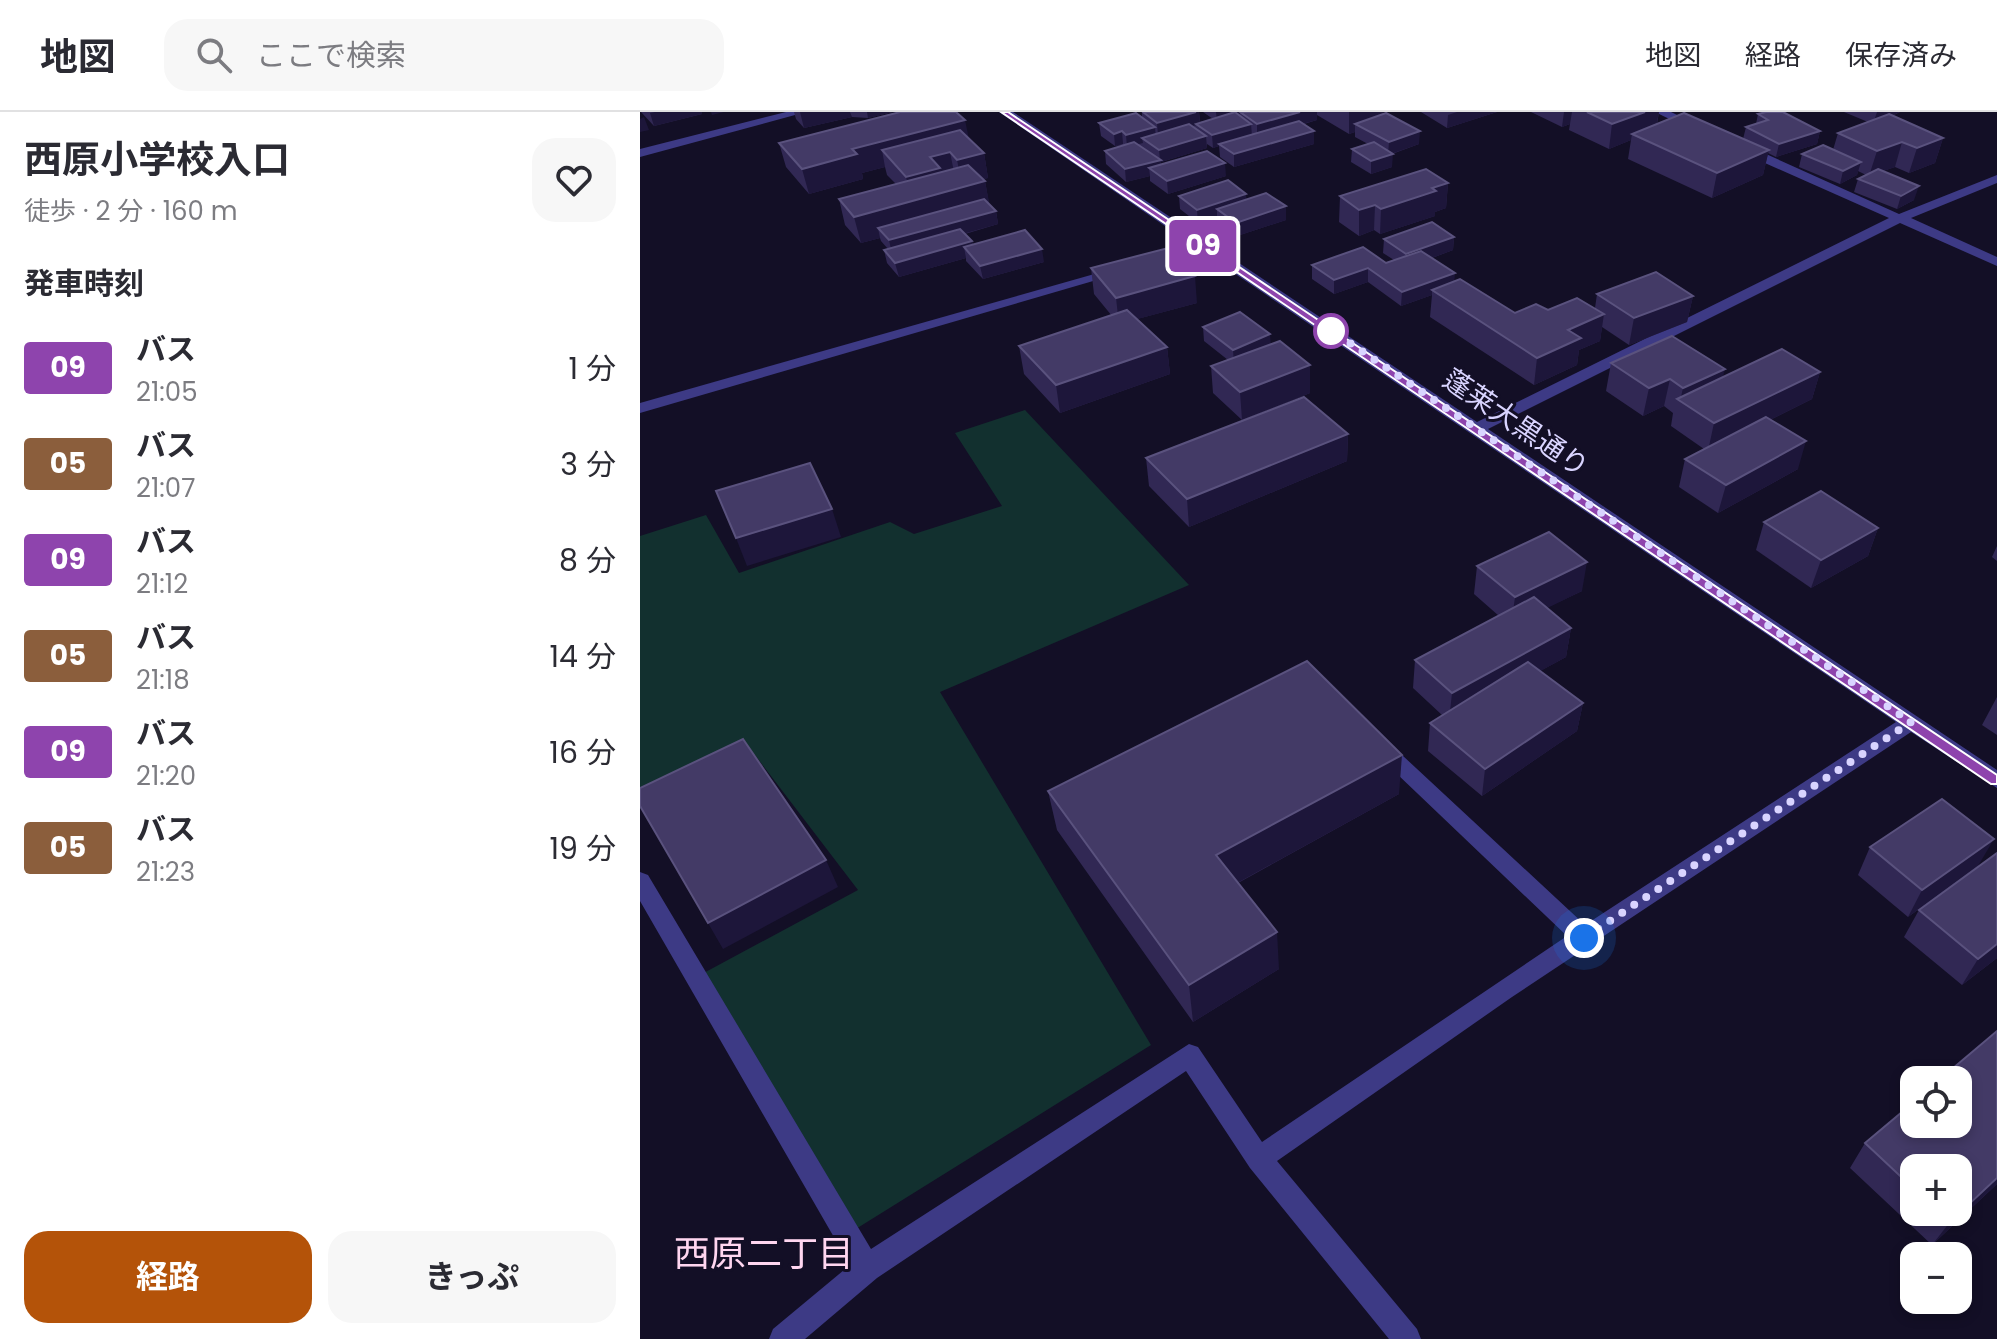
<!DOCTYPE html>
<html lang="ja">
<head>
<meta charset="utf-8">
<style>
	body { margin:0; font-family:Poppins,"Noto Sans JP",sans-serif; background:#f7f7f7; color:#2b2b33; height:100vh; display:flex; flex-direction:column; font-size:30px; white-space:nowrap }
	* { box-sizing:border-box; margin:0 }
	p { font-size:26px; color:#7c7c81 }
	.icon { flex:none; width:44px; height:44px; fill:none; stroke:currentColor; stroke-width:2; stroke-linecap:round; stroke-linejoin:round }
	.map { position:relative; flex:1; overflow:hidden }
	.panel { display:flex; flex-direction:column; background:#fff; width:640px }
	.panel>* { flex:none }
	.badge { padding:0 16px; border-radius:6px; font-size:28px; line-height:52px }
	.tools { position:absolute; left:1260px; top:954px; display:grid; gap:16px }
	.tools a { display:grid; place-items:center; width:72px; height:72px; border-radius:16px; background:#fff; box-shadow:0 4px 12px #0003; font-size:40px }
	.you { position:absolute; width:40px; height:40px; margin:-20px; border:6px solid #fff; border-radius:50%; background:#1a73e8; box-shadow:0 0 0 12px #1a73e833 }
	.map>.badge { position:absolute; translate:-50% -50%; box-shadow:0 0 0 4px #fff }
	h2 { padding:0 24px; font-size:30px; line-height:72px }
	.round { display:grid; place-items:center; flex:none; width:84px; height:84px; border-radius:24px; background:#f7f7f7 }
	.headline { display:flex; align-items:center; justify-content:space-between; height:136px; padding:0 24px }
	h1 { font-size:38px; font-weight:700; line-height:60px }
	.cta { display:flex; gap:16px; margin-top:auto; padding:16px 24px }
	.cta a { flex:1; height:92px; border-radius:24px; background:#b45309; color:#fff; font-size:32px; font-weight:700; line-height:92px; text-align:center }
	.cta a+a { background:#f7f7f7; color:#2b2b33 }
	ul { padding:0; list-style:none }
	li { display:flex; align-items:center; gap:24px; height:96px; padding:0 24px }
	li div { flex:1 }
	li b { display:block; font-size:30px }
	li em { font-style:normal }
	li .badge { min-width:88px; font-weight:700; text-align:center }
	header { display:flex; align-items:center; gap:48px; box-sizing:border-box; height:112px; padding:0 40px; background:#fff; border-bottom:2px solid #e1e1e2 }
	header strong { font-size:38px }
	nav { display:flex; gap:44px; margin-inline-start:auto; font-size:28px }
	.search { width:560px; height:72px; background:#f7f7f7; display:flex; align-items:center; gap:20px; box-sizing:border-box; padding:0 28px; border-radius:24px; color:#7c7c81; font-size:30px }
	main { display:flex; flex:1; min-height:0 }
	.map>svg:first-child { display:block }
</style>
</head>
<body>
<header>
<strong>地図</strong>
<div class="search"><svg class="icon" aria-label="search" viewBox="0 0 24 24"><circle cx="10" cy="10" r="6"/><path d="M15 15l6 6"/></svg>ここで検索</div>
<nav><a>地図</a><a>経路</a><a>保存済み</a></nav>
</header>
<main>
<section class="panel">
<div class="headline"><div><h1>西原小学校入口</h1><p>徒歩 · 2 分 · 160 m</p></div><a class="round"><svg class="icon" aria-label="heart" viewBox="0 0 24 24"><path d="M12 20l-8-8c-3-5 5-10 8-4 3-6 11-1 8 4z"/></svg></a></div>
<h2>発車時刻</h2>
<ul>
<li><span class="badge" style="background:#8e44ad;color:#fff">09</span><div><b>バス</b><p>21:05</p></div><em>1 分</em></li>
<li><span class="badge" style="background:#8b5e3c;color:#fff">05</span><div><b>バス</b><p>21:07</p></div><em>3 分</em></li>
<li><span class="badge" style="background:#8e44ad;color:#fff">09</span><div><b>バス</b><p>21:12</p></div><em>8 分</em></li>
<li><span class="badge" style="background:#8b5e3c;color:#fff">05</span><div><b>バス</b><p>21:18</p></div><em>14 分</em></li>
<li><span class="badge" style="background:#8e44ad;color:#fff">09</span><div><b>バス</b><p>21:20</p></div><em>16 分</em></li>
<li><span class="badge" style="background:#8b5e3c;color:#fff">05</span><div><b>バス</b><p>21:23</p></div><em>19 分</em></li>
</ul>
<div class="cta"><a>経路</a><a>きっぷ</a></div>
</section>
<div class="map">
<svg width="1357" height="1227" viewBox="0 0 1357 1227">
	<rect width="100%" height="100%" fill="#130f26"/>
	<!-- green -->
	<polygon fill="#12302f" points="385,298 549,473 300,580 511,933 211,1120 60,863 218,778 115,643 0,697 0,424 66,403 99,461 250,410 274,422 362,394 315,321"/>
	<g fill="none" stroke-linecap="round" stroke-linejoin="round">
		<!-- minor -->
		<g fill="#3d3a85" fill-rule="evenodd">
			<polygon points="146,0 166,0 0,45 0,37"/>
			<polygon points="359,0 373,0 837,310 1249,106 1098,39 1098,33 1106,33 1259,102 1357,63 1357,71 1271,106 1357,145 1357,154 1260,111 848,317 1357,658 1357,676 1271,620 872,885 637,1049 777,1217 781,1227 749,1227 610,1056 546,959 237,1166 165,1227 129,1227 133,1217 210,1153 0,789 0,760 8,763 231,1137 549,932 558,935 622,1030 927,824 734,640 731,635 734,630 748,630 945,813 1256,610 563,140 506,153 506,147 554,134"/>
			<polygon points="1015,0 1031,0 1064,16 1054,19"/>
			<polygon points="472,157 484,160 0,301 0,291"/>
		</g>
	</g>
	<!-- wall -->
	<g fill="#312854" fill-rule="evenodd">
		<polygon points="1,0 62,0 62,2 14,14"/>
		<polygon points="154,0 253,0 228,6 212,5 164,16 156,7"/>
		<polygon points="502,0 559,0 560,10 573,7 563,0 743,0 743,2 779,32 752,42 752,55 731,62 711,50 712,37 728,32 715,25 715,20 709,22 677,3 677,8 664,12 674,19 674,32 594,55 580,45 579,34 573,36 567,32 567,36 521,50 521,52 586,64 528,82 510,69 510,64 486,70 466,52 465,39 484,33 475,34 461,24 459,11 502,5"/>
		<polygon points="781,0 857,0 807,16"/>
		<polygon points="891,0 1019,0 1017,12 1103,27 1106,15 1116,12 1118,2 1180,19 1177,32 1136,45 1128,41 1123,63 1072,86 988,47 991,28 969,37 929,18 930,12 922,15"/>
		<polygon points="1204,0 1260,0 1252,4 1303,26 1295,51 1269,61 1255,55 1243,59 1274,88 1257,97 1214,80 1218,67 1226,63 1218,59 1217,63 1200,72 1159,55 1162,42 1193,38 1198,21 1228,10"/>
		<polygon points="329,26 344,41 348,66 343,67 345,69 349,92 356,99 358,112 325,122 332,129 333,133 404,150 343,167 326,149 326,146 259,165 247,151 244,138 248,137 241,129 240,126 221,131 205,113 199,87 256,72 247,63 245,55 222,61 223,67 169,82 146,55 139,31"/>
		<polygon points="808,71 806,96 795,100 795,104 740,122 734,118 719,124 699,110 700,84"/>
		<polygon points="539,84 606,87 646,94 646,108 597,124 577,110 577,105 558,111 540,97"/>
		<polygon points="814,125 813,138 792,146 814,169 875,201 955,196 957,182 1053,184 1047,210 989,233 962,215 960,229 939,238 937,253 894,273 790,205 792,183 761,194 728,170 694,182 672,167 672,153 746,151 754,148 743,141 744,127"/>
		<polygon points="451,156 557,191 497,207 527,235 530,262 420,301 384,262 379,234 472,204 454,182"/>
		<polygon points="563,215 630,232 670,281 602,308 573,281 571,254 588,248 564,229"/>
		<polygon points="971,251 1083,265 1180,260 1172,287 1130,308 1158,357 1078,401 1039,375 1045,347 1064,337 1031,314 1033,301 1024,294 1003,304 966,279"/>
		<polygon points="708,322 707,349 549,415 509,374 506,346"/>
		<polygon points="1124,410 1238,416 1228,444 1171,476 1116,438"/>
		<polygon points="1357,434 1357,449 1352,445"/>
		<polygon points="837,454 942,479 906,496 931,516 926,545 900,559 943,591 937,619 842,684 788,639 790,611 802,603 773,576 775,548 859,504 834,482"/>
		<polygon points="1357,585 1357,623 1342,613"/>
		<polygon points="408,679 759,682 598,771 639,857 553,910 417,718"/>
		<polygon points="1230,735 1338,754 1268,805 1218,763"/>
		<polygon points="1357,741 1357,846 1322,873 1264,825 1279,798"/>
		<path d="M1225,1031l132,41 -65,61 -82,-77zM1274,1056l44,44h-44z"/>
	</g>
	<!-- shaded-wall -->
	<g fill="#1d163a">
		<polygon points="15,0 62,0 62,2 14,14 10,1"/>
		<polygon points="71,0 84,0 72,3"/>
		<polygon points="160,0 210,0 212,5 164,16"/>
		<polygon points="227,0 253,0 228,6"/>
		<polygon points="556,0 559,0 560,12 518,23 517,11"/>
		<polygon points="576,0 600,0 600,3 577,10"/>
		<polygon points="660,0 677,0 677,8 617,24 617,12"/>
		<polygon points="709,0 743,0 742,11 715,12 715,20 709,22"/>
		<polygon points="817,0 857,0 807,16 808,3"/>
		<polygon points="924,0 932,0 930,12 922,15"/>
		<polygon points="1005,0 1019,0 1015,19 992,22 991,28 969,37 972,12"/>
		<polygon points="1237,0 1260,0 1233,12"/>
		<polygon points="4,5 9,18 0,20 0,7"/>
		<polygon points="325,8 330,32 242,38 245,55 222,61 223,67 169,82 162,57 212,37"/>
		<polygon points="611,12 612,24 579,32 579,34 573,36 572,23"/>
		<polygon points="515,15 516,28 502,26 503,31 487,35 486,23"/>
		<polygon points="482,19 483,32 475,34 474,22"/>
		<polygon points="674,19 674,32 594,55 594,42"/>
		<polygon points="780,19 779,32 748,43 749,30"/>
		<polygon points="1180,19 1177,32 1136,45 1139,32"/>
		<polygon points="566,24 567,36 521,50 522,61 509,56 510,64 486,70 485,57 520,48 519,38"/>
		<polygon points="1303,26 1295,51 1269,61 1277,36"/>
		<polygon points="1262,30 1255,55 1229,64 1237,39"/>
		<polygon points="1129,38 1123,63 1072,86 1077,61"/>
		<polygon points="310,40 315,65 345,69 350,95 238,116 240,126 221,131 214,105 272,89 266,65 290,45"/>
		<polygon points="344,41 348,66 322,73 317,48"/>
		<polygon points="753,42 752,55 731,62 731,49"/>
		<polygon points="1221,50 1217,63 1200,72 1203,59"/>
		<polygon points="585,51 586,64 528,82 527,69"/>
		<polygon points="808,71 806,96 795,100 795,104 740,122 741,97 792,76"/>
		<polygon points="1279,74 1274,88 1257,97 1261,84"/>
		<polygon points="606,82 607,95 577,97 577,105 558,111 557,98"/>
		<polygon points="735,93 734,118 719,124 719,98"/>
		<polygon points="646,94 646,108 597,124 596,111"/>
		<polygon points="356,99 358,112 252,142 249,128"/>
		<polygon points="814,125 813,138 765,156 766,142"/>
		<polygon points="332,129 335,143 324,135 326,146 259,165 255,151"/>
		<polygon points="402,137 404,150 343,167 340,154"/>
		<polygon points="728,156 728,170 694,182 694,168"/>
		<polygon points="815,161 814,175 792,178 792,183 761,194 762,180"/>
		<polygon points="555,164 557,191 479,212 476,186"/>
		<polygon points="1053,184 1047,210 989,233 994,206"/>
		<polygon points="964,202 960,229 939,238 937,253 894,273 897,246 928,218"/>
		<polygon points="630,222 631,236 594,252 593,238"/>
		<polygon points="527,235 530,262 420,301 416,273"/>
		<polygon points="670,253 670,281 602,308 600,280"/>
		<polygon points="1085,257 1078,284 1040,289 1043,276"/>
		<polygon points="1180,260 1172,287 1068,339 1074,311"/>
		<polygon points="1030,267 1024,294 1003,304 1009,276"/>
		<polygon points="708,322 707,349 549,415 547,387"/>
		<polygon points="1166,329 1158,357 1078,401 1086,373"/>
		<polygon points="192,397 201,425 107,454 96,426"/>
		<polygon points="1238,416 1228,444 1171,476 1181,448"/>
		<polygon points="947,450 942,479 871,514 875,485"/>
		<polygon points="931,516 926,545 809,609 812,581"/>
		<polygon points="943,591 937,619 842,684 845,657"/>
		<polygon points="762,643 759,682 579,781 576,743"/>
		<polygon points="1354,727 1338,754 1268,805 1282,778"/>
		<polygon points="186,748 198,775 83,837 68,811"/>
		<polygon points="637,820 639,857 553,910 549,873"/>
		<polygon points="1357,832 1357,846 1322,873 1338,847"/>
		<polygon points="1357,1066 1357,1072 1292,1133 1310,1110"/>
	</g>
	<!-- building -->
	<g fill="#433a66" stroke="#5a527e" stroke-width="2">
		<polygon points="260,0 316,0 325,8 212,37 217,42 162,57 139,31"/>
		<polygon points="503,0 556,0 517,11"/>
		<polygon points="595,0 611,12 572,23 556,12"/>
		<polygon points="600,0 660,0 617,12"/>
		<polygon points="947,0 1005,0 972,12"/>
		<polygon points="1126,0 1143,0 1180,19 1139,32 1106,15 1128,8 1118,2"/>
		<polygon points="496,1 515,15 486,23 482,19 474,22 459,11"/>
		<polygon points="746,1 780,19 749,30 715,12"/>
		<polygon points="1044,1 1129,38 1077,61 992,22"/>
		<polygon points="1249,2 1303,26 1277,36 1262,30 1237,39 1198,21"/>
		<polygon points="659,9 674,19 594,42 579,32"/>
		<polygon points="549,12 566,24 519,38 502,26"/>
		<polygon points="320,18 344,41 317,48 310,40 290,45 300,56 266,65 242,38"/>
		<polygon points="494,30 521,48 485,57 465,39"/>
		<polygon points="734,30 753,42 731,49 712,37"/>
		<polygon points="1183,33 1221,50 1203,59 1162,42"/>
		<polygon points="567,39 585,51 527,69 509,56"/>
		<polygon points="328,53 345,69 214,105 199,87"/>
		<polygon points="786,57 808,71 792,76 796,79 741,97 735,93 719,98 700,84"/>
		<polygon points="1238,57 1279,74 1261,84 1218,67"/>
		<polygon points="588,68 606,82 557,98 539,84"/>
		<polygon points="626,81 646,94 596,111 577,97"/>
		<polygon points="344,87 356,99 249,128 238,116"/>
		<polygon points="792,110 814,125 766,142 744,127"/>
		<polygon points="320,117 332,129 255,151 244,138"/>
		<polygon points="385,118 402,137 340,154 324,135"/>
		<polygon points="723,135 746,151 781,139 815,161 762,180 728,156 694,168 672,153"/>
		<polygon points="528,136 555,164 476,186 451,156"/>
		<polygon points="1016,160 1053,184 994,206 957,182"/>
		<polygon points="820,167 875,201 896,192 908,198 937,186 964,202 928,218 941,226 897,246 792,178"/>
		<polygon points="487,198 527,235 416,273 379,234"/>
		<polygon points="600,200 630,222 593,238 563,215"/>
		<polygon points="1032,224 1085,257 1043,276 1030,267 1009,276 971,251"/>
		<polygon points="640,229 670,253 600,280 571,254"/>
		<polygon points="1142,237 1180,260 1074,311 1037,287"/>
		<polygon points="664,285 708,322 547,387 506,346"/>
		<polygon points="1126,305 1166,329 1086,373 1045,347"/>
		<polygon points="170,351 192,397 96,426 76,379"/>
		<polygon points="1181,379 1238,416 1181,448 1124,410"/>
		<polygon points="909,420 947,450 875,485 837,454"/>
		<polygon points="894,485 931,516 812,581 775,548"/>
		<polygon points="667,549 762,643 576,743 637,820 549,873 408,679"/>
		<polygon points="888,550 943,591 845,657 790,611"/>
		<polygon points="103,627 186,748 68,811 0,694 0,676"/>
		<polygon points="1302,687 1354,727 1282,778 1230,735"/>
		<polygon points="1357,741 1357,832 1338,847 1279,798"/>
		<polygon points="1357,919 1357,1066 1310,1110 1299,1100 1318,1100 1318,1056 1274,1056 1274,1077 1225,1031 1274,990 1274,1012 1318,1012 1318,968 1299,968"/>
	</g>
	<!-- line -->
	<polygon fill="#8e44ad" stroke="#fff" stroke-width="2" points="361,0 368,0 1357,663 1357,672 1351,672"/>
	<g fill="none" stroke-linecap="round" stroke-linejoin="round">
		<!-- walk -->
		<polyline stroke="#d9d4ff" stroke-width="8" stroke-dasharray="0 14.4" points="691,219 689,217 1271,610 944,826"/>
	</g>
	<!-- markers -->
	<circle fill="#fff" stroke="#8e44ad" stroke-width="4" cx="691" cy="219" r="16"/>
	<g text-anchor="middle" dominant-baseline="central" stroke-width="6" stroke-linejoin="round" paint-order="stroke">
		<!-- street labels -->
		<g font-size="28" fill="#d9d4ff" stroke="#130f26">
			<text transform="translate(876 311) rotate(34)">蓬莱大黒通り</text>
		</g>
		<!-- near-neighbourhood labels -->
		<g font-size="36" fill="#ffd6f0" stroke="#130f26">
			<text x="124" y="1141">西原二丁目</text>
		</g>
	</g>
</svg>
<div class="tools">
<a><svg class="icon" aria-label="locate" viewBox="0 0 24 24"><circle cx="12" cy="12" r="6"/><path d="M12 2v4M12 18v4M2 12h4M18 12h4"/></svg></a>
<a>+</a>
<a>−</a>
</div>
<div class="you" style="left:944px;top:826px"></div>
<b class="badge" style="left:563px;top:134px;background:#8e44ad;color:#fff">09</b>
</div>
</main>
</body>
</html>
